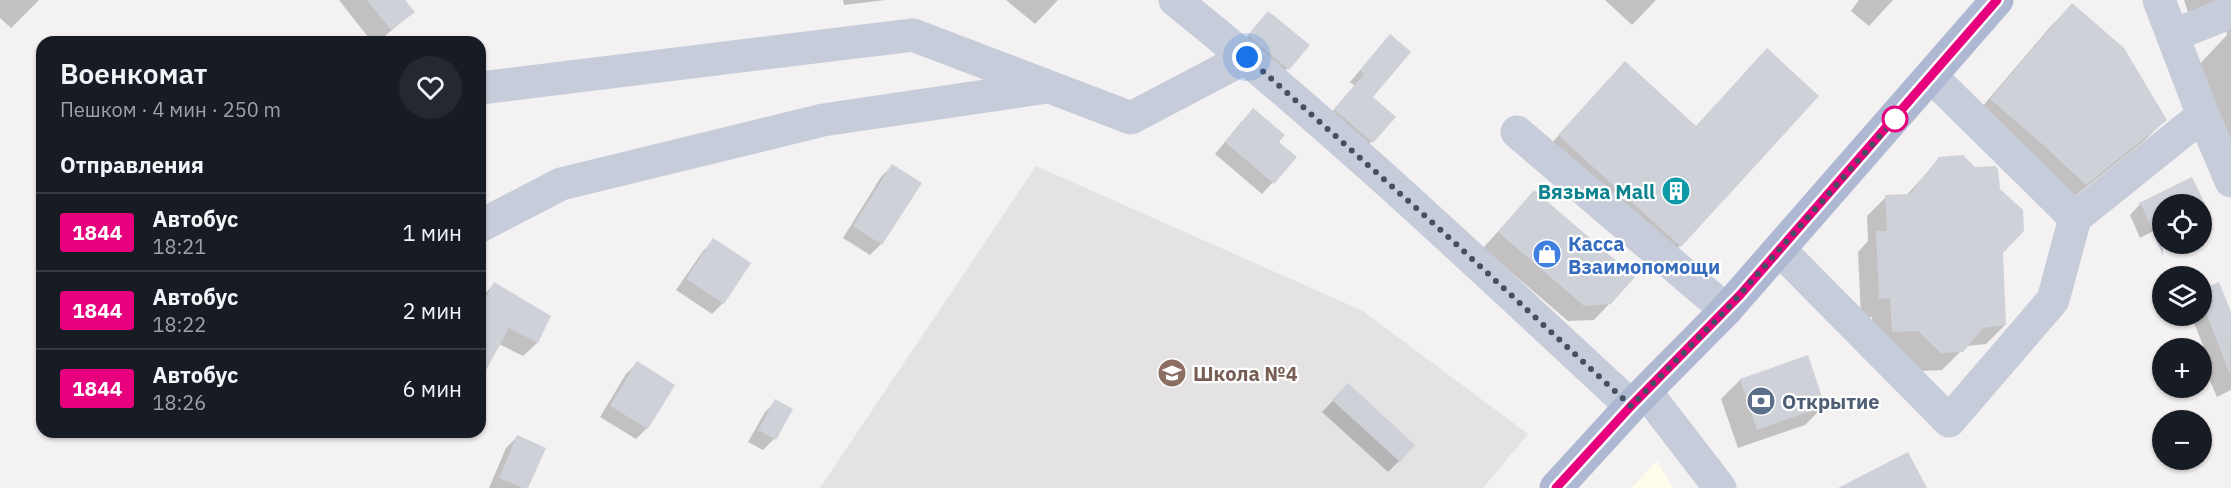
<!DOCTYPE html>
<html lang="ru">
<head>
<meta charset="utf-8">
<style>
	body { margin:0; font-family:"IBM Plex Sans",sans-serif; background:#242831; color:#f1f3f6; height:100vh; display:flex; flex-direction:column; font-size:22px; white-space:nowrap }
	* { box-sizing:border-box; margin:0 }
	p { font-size:20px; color:#9ea1a6 }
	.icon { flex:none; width:33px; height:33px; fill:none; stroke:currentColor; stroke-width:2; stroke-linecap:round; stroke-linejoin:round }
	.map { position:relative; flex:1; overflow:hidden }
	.sheet { position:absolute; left:36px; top:36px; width:450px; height:402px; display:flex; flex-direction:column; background:#171b24; border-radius:18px; box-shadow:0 2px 4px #0004 }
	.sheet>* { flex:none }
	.badge { padding:0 12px; border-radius:4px; font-size:21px; line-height:39px }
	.controls { position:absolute; left:2152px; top:194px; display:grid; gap:12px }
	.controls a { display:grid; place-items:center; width:60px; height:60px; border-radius:50%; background:#171b24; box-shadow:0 2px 4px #0004; font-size:30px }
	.you { position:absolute; width:30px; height:30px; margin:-15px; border:4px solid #fff; border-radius:50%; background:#1a73e8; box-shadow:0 0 0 9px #1a73e833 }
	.map>.badge { position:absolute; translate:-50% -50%; box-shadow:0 0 0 3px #fff }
	h2 { padding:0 24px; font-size:22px; line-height:54px }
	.round { display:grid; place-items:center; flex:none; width:63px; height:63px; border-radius:32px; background:#242831 }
	.head { display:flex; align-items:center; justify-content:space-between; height:102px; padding:0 24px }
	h1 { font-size:28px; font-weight:600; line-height:45px }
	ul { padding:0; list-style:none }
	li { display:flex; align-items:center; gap:18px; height:78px; padding:0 24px; border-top:2px solid #363941 }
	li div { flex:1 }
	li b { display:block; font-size:22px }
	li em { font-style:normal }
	li .badge { min-width:66px; font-weight:700; text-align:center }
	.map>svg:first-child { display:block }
</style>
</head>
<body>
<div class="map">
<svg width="2231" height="488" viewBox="0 0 2231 488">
	<rect width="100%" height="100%" fill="#f3f1f1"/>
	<!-- commercial -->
	<polygon fill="#fefcea" points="1657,461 1673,488 1631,488"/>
	<!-- education -->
	<polygon fill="#e4e2e2" points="1036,166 1363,311 1528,434 1483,488 820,488"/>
	<!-- shadow -->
	<g fill="#0003">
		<polygon points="0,0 39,0 11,28 0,18"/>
		<polygon points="339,0 403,0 413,12 378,42 372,42"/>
		<polygon points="843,0 886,0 844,5"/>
		<polygon points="1006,0 1058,0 1035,24"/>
		<polygon points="1605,0 1656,0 1632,25"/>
		<polygon points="1859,0 1893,0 1869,26 1851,11"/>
		<polygon points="2184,0 2231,0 2231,140 2195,69 2227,35 2226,29 2191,21"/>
		<polygon points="2072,5 2165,120 2144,141 2064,205 1970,121 2051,26"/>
		<polygon points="1268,13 1308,46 1277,80 1238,47"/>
		<polygon points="1379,48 1371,97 1394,117 1361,153 1324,121 1355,86 1350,82"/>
		<polygon points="1614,75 1680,246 1669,257 1548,147"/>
		<polygon points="1242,121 1277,142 1295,158 1262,194 1215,154"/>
		<polygon points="1940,158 2001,252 2005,325 1986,344 1966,346 1942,370 1922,371 1874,351 1872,317 1861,317 1858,252 1868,241 1867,216 1886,197 1906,196"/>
		<polygon points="892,166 881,244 870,255 843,238 881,177"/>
		<polygon points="1534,192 1610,303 1594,320 1568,321 1483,248"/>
		<polygon points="2141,203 2199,204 2163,204 2163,226 2140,238 2130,215"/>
		<polygon points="714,240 723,303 712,314 676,290 703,251"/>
		<polygon points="494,284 549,316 537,343 523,356 499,344 480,378 480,299"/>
		<polygon points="2218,284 2231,316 2231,390 2217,397 2207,374 2212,368 2191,315 2202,315 2202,290"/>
		<polygon points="637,363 647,428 636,439 600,417 626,374"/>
		<polygon points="1740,380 1824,406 1805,425 1738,448 1721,399"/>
		<polygon points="1348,385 1399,461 1388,472 1322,412"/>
		<polygon points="776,401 791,410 774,439 763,450 748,442 765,412"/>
		<polygon points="517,437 527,488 489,488 506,448"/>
	</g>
	<!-- building -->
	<g fill="#cfd1d9">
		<polygon points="367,0 405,0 415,12 391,30"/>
		<polygon points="2072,3 2124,48 2167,120 2086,185 2040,142 1990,99"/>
		<polygon points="1268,11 1310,45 1289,70 1248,35"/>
		<polygon points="1390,34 1411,52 1373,97 1396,117 1373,143 1334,109 1364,74 1360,70"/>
		<polygon points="1767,48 1819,96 1681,247 1558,135 1625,61 1696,126"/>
		<polygon points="1253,108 1285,135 1279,142 1297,157 1274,184 1225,142"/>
		<polygon points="1963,155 1975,167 1995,166 1998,169 2000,189 2023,210 2024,231 2003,253 2006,325 1983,328 1963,352 1941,353 1918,331 1892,332 1890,298 1879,299 1876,231 1887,231 1885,195 1910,194 1939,157"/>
		<polygon points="892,164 922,183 882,245 853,226"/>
		<polygon points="2192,177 2205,204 2163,204 2163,256 2141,204 2137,204"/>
		<polygon points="1534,190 1635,277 1611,304 1584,306 1498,232"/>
		<polygon points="713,238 751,263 724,304 686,279"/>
		<polygon points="494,282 551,316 538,343 509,328 480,381 480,308"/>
		<polygon points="2219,282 2231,312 2230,374 2202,303 2202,289"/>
		<polygon points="1808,355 1825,406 1757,430 1740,379"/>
		<polygon points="637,361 675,385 648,429 610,406"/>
		<polygon points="1348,383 1415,445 1400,462 1332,400"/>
		<polygon points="775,399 793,409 776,440 758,430"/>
		<polygon points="517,435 546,448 528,488 523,488 499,478"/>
		<polygon points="1908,452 1927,488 1838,488"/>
	</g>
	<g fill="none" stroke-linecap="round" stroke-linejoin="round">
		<!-- minor -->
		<g stroke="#c6ccda" stroke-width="33">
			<path d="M1175,0c159,127 307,268 456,406"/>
			<polyline points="2159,0 2203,115 2231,181"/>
			<polyline points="2174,35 2231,12"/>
			<polyline points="1932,77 2075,218"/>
			<polyline points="480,88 913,35 1131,118 1247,57"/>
			<polyline points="1517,132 1726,310"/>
			<polyline points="480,226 561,184 823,120 1047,87"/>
			<polyline points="1780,250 1949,421 2053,300 2075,218 2203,115"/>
			<polyline points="1646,392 1720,488"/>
		</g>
		<!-- major -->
		<polyline stroke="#aeb8d2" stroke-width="33" points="1556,488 1631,406 1726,310 1997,0"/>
	</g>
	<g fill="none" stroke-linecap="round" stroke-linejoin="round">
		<!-- line casing -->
		<g stroke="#fff" stroke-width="14">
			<polyline id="line" points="1556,488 1631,406 1740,295 1997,0"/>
		</g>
		<!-- line -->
		<use href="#line" stroke="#e6007e" stroke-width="9"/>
		<!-- walk -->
		<polyline stroke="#464f61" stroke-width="6" stroke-dasharray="0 10.8" points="1247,57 1443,232 1631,406 1726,310 1902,111 1895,119"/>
	</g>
	<!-- icons -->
	<defs>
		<g id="building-disc" transform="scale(1.5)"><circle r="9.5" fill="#0f9aa8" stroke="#fff"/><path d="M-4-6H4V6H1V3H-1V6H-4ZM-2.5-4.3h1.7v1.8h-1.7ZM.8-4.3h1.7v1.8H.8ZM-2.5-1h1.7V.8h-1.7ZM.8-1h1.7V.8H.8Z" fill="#fff"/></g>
		<g id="shop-disc" transform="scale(1.5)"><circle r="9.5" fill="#3f7fe0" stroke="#fff"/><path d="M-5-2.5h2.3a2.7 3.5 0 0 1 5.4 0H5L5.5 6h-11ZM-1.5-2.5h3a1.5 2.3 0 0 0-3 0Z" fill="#fff"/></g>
		<g id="school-disc" transform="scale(1.5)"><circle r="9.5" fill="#8d6e63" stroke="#fff"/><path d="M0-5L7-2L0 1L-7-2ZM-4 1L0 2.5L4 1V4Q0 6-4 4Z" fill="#fff"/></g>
		<g id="bank-disc" transform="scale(1.5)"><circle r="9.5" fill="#5c6f8a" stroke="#fff"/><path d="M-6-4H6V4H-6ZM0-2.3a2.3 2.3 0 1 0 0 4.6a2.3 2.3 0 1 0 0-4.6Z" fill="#fff"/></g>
	</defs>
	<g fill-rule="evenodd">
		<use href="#building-disc" x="1676" y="191"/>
		<use href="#shop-disc" x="1547" y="254"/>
		<use href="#school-disc" x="1172" y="373"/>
		<use href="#bank-disc" x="1761" y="401"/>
	</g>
	<!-- markers -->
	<circle fill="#fff" stroke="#e6007e" stroke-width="3" cx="1895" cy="119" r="12"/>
	<g text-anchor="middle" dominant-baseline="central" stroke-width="4.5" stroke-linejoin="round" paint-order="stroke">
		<!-- culture labels -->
		<g font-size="20" font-weight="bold" fill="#0d838f" stroke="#fff" text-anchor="end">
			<text x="1655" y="191">Вязьма Mall</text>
		</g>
		<!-- shop labels -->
		<g font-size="20" font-weight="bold" fill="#366cbe" stroke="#fff" text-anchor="start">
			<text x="1568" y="243">Касса<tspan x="1568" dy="23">Взаимопомощи</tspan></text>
		</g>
		<!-- education labels -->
		<g font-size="20" font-weight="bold" fill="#785e54" stroke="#fff" text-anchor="start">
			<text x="1193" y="373">Школа №4</text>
		</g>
		<!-- service labels -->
		<g font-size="20" font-weight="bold" fill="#4e5e75" stroke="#fff" text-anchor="start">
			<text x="1782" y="401">Открытие</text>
		</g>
	</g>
</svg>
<div class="controls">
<a><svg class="icon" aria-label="locate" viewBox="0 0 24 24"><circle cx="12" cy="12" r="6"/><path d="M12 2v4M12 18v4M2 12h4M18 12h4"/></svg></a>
<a><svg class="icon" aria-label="layers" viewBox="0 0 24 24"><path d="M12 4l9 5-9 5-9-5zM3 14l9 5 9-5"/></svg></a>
<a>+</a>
<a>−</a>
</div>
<div class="you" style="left:1247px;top:57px"></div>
<section class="sheet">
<div class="head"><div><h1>Военкомат</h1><p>Пешком · 4 мин · 250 m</p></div><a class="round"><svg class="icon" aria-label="heart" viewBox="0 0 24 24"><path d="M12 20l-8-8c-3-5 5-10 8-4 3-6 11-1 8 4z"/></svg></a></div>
<h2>Отправления</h2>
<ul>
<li><span class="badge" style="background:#e6007e;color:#fff">1844</span><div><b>Автобус</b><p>18:21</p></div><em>1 мин</em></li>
<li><span class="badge" style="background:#e6007e;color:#fff">1844</span><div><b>Автобус</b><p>18:22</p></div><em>2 мин</em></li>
<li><span class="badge" style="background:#e6007e;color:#fff">1844</span><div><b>Автобус</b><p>18:26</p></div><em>6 мин</em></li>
</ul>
</section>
</div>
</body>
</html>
